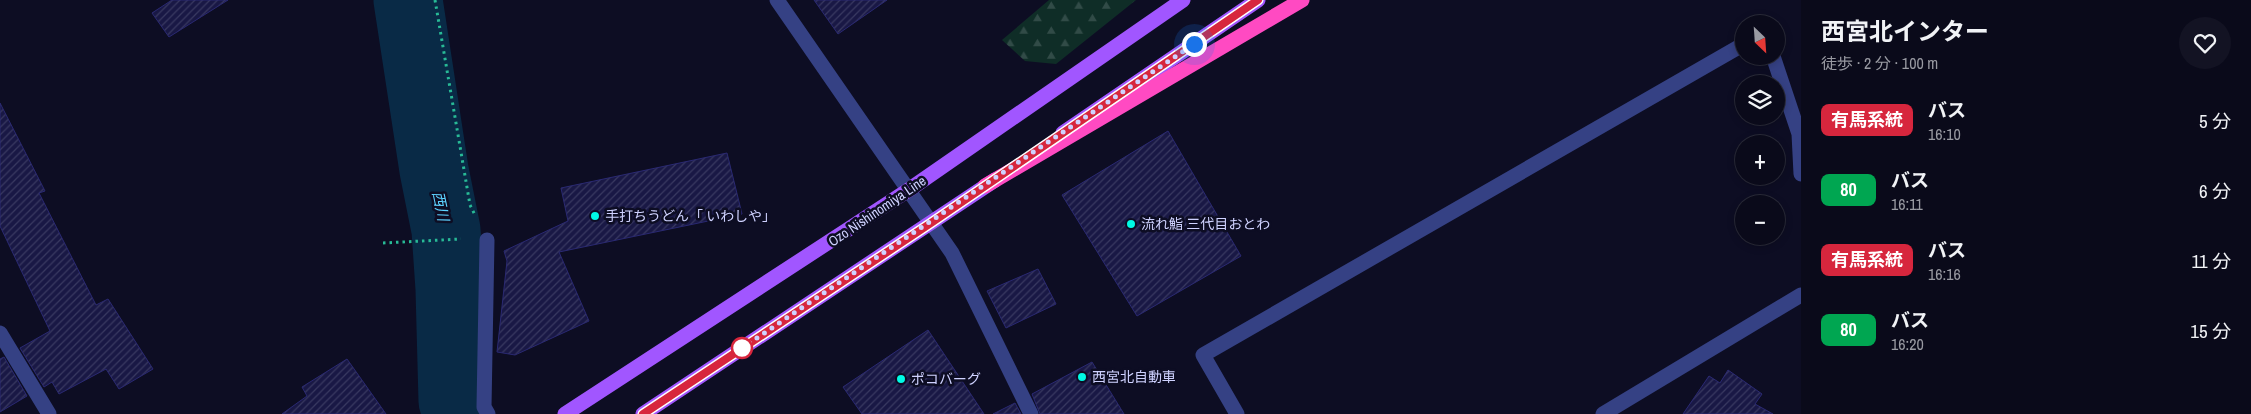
<!DOCTYPE html>
<html lang="ja">
<head>
<meta charset="utf-8">
<style>
	body { margin:0; font-family:"Archivo Narrow","Noto Sans JP",sans-serif; background:#131323; color:#f1f3f6; height:100vh; display:flex; flex-direction:column; font-size:19px; white-space:nowrap }
	* { box-sizing:border-box; margin:0 }
	p { font-size:16px; color:#999aa2 }
	.icon { flex:none; width:28px; height:28px; fill:none; stroke:currentColor; stroke-width:2; stroke-linecap:round; stroke-linejoin:round }
	.map { position:relative; flex:1; overflow:hidden }
	.panel { display:flex; flex-direction:column; background:#0a0a1a; width:450px }
	.panel>* { flex:none }
	.badge { padding:0 10px; border-radius:8px; font-size:18px; line-height:32px }
	.needle { width:32px; rotate:155deg }
	.tools { position:absolute; left:1735px; top:15px; display:grid; gap:10px }
	.tools a { display:grid; place-items:center; width:50px; height:50px; border-radius:50%; background:#0a0a1a; box-shadow:0 2px 8px #0003,0 0 0 1px #2a2b39; font-size:25px }
	.you { position:absolute; width:25px; height:25px; margin:-12px; border:4px solid #fff; border-radius:50%; background:#1a73e8; box-shadow:0 0 0 8px #1a73e833 }
	.map>.badge { position:absolute; translate:-50% -50%; box-shadow:0 0 0 2px #fff }
	.round { display:grid; place-items:center; flex:none; width:52px; height:52px; border-radius:26px; background:#131323 }
	.summary { display:flex; align-items:center; justify-content:space-between; height:85px; padding:0 20px }
	h1 { font-size:24px; font-weight:700; line-height:38px }
	ul { padding:0; list-style:none }
	li { display:flex; align-items:center; gap:15px; height:70px; padding:0 20px }
	li div { flex:1 }
	li b { display:block; font-size:19px }
	li em { font-style:normal }
	li .badge { min-width:55px; font-weight:700; text-align:center }
	main { display:flex; flex:1; min-height:0 }
	.map>svg:first-child { display:block }
</style>
</head>
<body>
<main>
<div class="map">
<svg width="1801" height="414" viewBox="0 0 1801 414">
	<defs>
		<pattern id="forest-firs" width="22" height="20" patternUnits="userSpaceOnUse" patternTransform="scale(1.25)"><rect width="22" height="20" fill="#0f2d27"/><path d="M5 1l3.5 6h-7zM16 11l3.5 6h-7z" fill="#314b47"/></pattern>
		<pattern id="building-hatch" width="6" height="6" patternUnits="userSpaceOnUse" patternTransform="scale(1.25)"><rect width="6" height="6" fill="#191845"/><path d="M-1 1l2-2M0 6l6-6M5 7l2-2" fill="none" stroke="#393961"/></pattern>
	</defs>
	<rect width="100%" height="100%" fill="#0d0d23"/>
	<!-- forest -->
	<polygon fill="url(#forest-firs)" points="1049,0 1136,0 1056,64 1025,61 1002,40"/>
	<g fill="none" stroke-linecap="round" stroke-linejoin="round">
		<!-- river -->
		<polyline stroke="#092a46" stroke-width="69" points="408,0 434,170 446,230 450,289 453,401 458,414"/>
	</g>
	<!-- building -->
	<g fill="url(#building-hatch)" stroke="#2a2972">
		<polygon points="172,0 228,0 169,37 152,13"/>
		<polygon points="814,0 887,0 838,34"/>
		<polygon points="0,103 45,191 39,193 96,305 108,299 153,369 119,389 106,369 59,394 52,382 44,387 20,348 50,331 0,226"/>
		<polygon points="1168,131 1241,256 1137,316 1062,195"/>
		<polygon points="727,153 742,214 559,252 589,321 515,355 497,352 507,261 504,251 568,221 561,188"/>
		<polygon points="1038,269 1056,304 1006,328 987,291"/>
		<polygon points="928,330 984,414 862,414 843,387"/>
		<polygon points="4,357 27,396 0,412 0,359"/>
		<polygon points="347,359 386,414 282,414 307,396 302,387"/>
		<polygon points="1092,362 1124,414 1040,414 1032,394"/>
		<polygon points="1728,370 1762,394 1755,404 1773,414 1683,414 1709,376 1720,383"/>
		<polygon points="1015,403 1021,414 993,414"/>
	</g>
	<g fill="none" stroke-linecap="round" stroke-linejoin="round">
		<!-- path -->
		<g stroke="#28ba96" stroke-width="3" stroke-dasharray="2.5 4" stroke-linecap="butt">
			<polyline points="435,0 470,205 475,215"/>
			<polyline points="383,243 461,239"/>
		</g>
		<!-- minor -->
		<g stroke="#354184" stroke-width="15">
			<polyline points="777,0 952,253 1031,414"/>
			<polyline points="1773,56 1799,134 1801,174"/>
			<polyline points="487,240 484,407 488,414"/>
			<polyline points="0,333 49,414"/>
			<polyline points="1237,414 1203,355 1744,44"/>
			<polyline points="1603,414 1801,295"/>
		</g>
		<!-- major -->
		<g stroke="#a156ff" stroke-width="15">
			<polyline points="1063,133 1258,0"/>
			<polyline points="565,414 910,189 1183,0"/>
			<polyline points="643,414 995,180"/>
		</g>
		<!-- highway -->
		<polyline stroke="#ff4ac2" stroke-width="15" points="985,186 1302,0"/>
	</g>
	<g fill="none" stroke-linecap="round" stroke-linejoin="round">
		<!-- line casing -->
		<g stroke="#fff" stroke-width="11">
			<polyline id="line" points="643,414 931,223 1258,0"/>
		</g>
		<!-- line -->
		<use href="#line" stroke="#d7263d" stroke-width="8"/>
		<!-- walk -->
		<polyline stroke="#cfd2ff" stroke-width="5" stroke-dasharray="0 9" points="742,348 1194,44"/>
	</g>
	<!-- markers -->
	<g fill="#00fae5" stroke="#0d0d23" stroke-width="2">
		<circle cx="595" cy="216" r="5"/>
		<circle cx="1131" cy="224" r="5"/>
		<circle cx="1082" cy="377" r="5"/>
		<circle cx="901" cy="379" r="5"/>
	</g>
	<circle fill="#fff" stroke="#d7263d" stroke-width="2.5" cx="742" cy="348" r="10"/>
	<g text-anchor="middle" dominant-baseline="central" stroke-width="5" stroke-linejoin="round" paint-order="stroke">
		<!-- street labels -->
		<g font-size="14" fill="#cfd2ff" stroke="#0d0d23">
			<text transform="translate(877 211) rotate(-34)">Ozo Nishinomiya Line</text>
		</g>
		<!-- poi labels -->
		<g font-size="14" fill="#cfd2ff" stroke="#0d0d23" text-anchor="start">
			<text x="605" y="216">手打ちうどん「 いわしや」</text>
			<text x="1141" y="224">流れ鮨 三代目おとわ</text>
			<text x="1092" y="377">西宮北自動車</text>
			<text x="911" y="379">ポコバーグ</text>
		</g>
		<!-- water labels -->
		<g font-size="15" font-style="italic" fill="#5dd2ff" stroke="#0d0d23">
			<text transform="translate(441 206) rotate(78)">西川</text>
		</g>
	</g>
</svg>
<div class="tools">
<a><svg class="needle" viewBox="-14 -14 28 28"><path d="M0-13l5 13h-10z" fill="#e53935"/><path d="M0 13l5-13h-10z" fill="#999aa2"/></svg></a>
<a><svg class="icon" aria-label="layers" viewBox="0 0 24 24"><path d="M12 4l9 5-9 5-9-5zM3 14l9 5 9-5"/></svg></a>
<a>+</a>
<a>−</a>
</div>
<div class="you" style="left:1194px;top:44px"></div>
</div>
<section class="panel">
<div class="summary"><div><h1>西宮北インター</h1><p>徒歩 · 2 分 · 100 m</p></div><a class="round"><svg class="icon" aria-label="heart" viewBox="0 0 24 24"><path d="M12 20l-8-8c-3-5 5-10 8-4 3-6 11-1 8 4z"/></svg></a></div>
<ul>
<li><span class="badge" style="background:#d7263d;color:#fff">有馬系統</span><div><b>バス</b><p>16:10</p></div><em>5 分</em></li>
<li><span class="badge" style="background:#00a651;color:#fff">80</span><div><b>バス</b><p>16:11</p></div><em>6 分</em></li>
<li><span class="badge" style="background:#d7263d;color:#fff">有馬系統</span><div><b>バス</b><p>16:16</p></div><em>11 分</em></li>
<li><span class="badge" style="background:#00a651;color:#fff">80</span><div><b>バス</b><p>16:20</p></div><em>15 分</em></li>
</ul>
</section>
</main>
</body>
</html>
